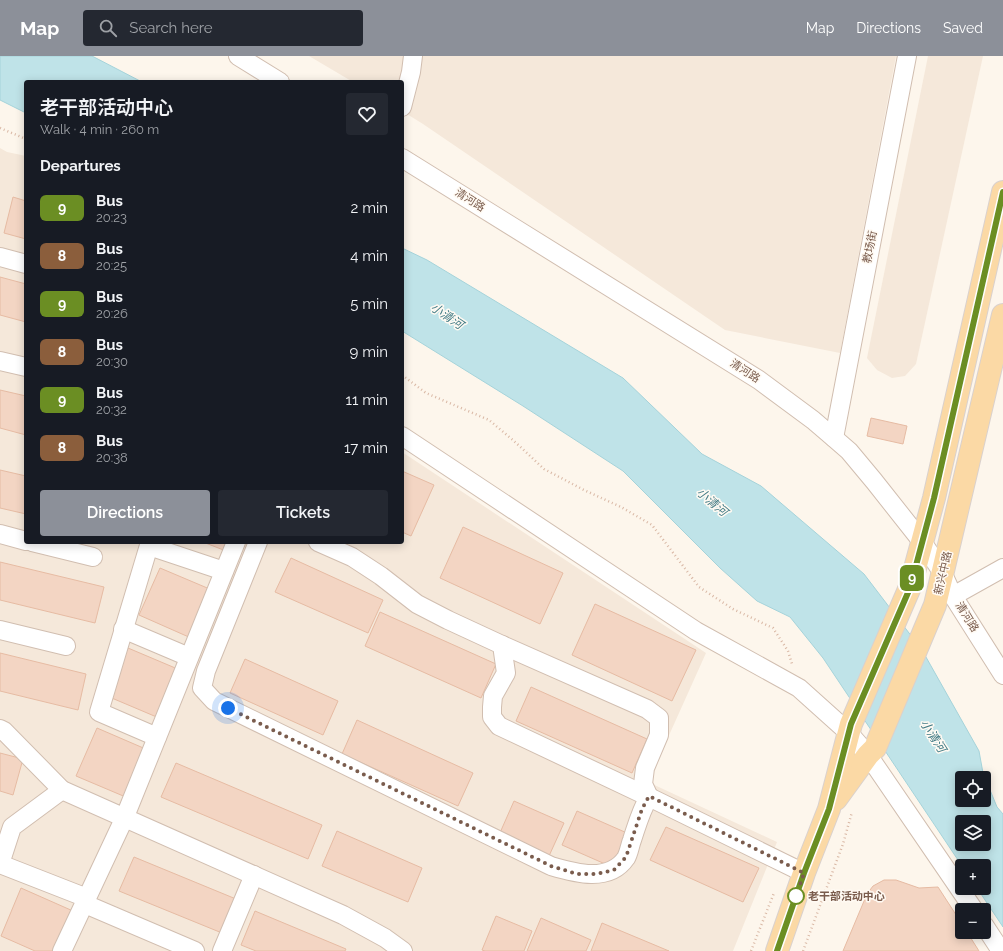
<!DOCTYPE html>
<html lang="en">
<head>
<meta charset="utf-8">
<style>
	body { margin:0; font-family:Raleway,"Noto Sans SC",sans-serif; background:#242831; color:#f1f3f6; height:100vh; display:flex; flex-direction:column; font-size:15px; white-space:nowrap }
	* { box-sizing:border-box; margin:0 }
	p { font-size:13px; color:#9ea1a6 }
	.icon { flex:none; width:22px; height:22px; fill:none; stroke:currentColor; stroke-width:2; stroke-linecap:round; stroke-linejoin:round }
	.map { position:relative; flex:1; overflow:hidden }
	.sheet { position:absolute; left:24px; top:24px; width:380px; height:464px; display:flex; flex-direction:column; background:#171b24; border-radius:4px; box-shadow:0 2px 10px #0003 }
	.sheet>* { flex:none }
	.badge { padding:0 8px; border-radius:6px; font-size:14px; line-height:26px }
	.fabs { position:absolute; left:955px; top:715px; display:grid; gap:8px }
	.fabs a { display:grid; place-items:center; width:36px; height:36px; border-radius:4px; background:#171b24; box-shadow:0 2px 10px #0003; font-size:20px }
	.you { position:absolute; width:20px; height:20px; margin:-10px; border:3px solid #fff; border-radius:50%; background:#1a73e8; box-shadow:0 0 0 6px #1a73e833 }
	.map>.badge { position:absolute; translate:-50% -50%; box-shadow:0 0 0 2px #fff }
	h2 { padding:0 16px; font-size:15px; line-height:36px }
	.round { display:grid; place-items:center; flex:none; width:42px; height:42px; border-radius:4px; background:#242831 }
	.overview { display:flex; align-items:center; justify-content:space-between; height:68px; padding:0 16px }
	h1 { font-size:19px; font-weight:600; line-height:30px }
	.action { display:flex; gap:8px; margin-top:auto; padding:8px 16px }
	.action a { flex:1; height:46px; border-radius:4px; background:#8c9099; color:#fff; font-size:16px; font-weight:600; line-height:46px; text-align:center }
	.action a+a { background:#242831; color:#f1f3f6 }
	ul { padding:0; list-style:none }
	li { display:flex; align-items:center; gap:12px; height:48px; padding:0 16px }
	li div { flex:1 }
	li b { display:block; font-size:15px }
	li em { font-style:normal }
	li .badge { min-width:44px; font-weight:700; text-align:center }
	header { display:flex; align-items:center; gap:24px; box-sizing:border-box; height:56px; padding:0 20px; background:#8c9099; color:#fff }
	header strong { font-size:19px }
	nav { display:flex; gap:22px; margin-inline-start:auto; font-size:14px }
	.search { width:280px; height:36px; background:#242831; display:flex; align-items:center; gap:10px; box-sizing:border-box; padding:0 14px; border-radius:4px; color:#9ea1a6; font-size:15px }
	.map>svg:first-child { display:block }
</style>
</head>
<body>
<header>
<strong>Map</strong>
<div class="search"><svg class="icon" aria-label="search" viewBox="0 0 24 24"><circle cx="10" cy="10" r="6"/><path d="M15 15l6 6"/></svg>Search here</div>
<nav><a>Map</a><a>Directions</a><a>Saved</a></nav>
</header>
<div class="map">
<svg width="1003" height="895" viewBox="0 0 1003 895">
	<rect width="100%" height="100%" fill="#fdf6ec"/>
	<!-- residential -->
	<g fill="#f5e8da">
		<polygon points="309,0 896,0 840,297 725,274 423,68 402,55 402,26 353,26"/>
		<polygon points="928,0 983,0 916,308 905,320 892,322 877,314 867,302"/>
		<polygon points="0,92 7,96 26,100 26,486 402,486 402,396 706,597 648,726 777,786 733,895 0,895"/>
	</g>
	<!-- water -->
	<g fill="#bfe3e8" stroke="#a5d3da" fill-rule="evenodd">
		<polygon points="0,0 92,0 142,26 26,26 26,57 0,44"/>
		<path d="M402,192l25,12 196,118 79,76 59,32 103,88 58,76 57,101 4,22 14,34 6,7v113l-26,-39h7v-22h-22l-139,-208 -33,-41 -33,-16 -37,-33 -97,-97 -100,-65 -121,-75zM962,722h22v22h-22zM962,766h22v22h-22z"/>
	</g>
	<!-- building -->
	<g fill="#f3d5c3" stroke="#e6bba3">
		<polygon points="13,141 26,145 26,183 4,177"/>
		<polygon points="0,221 26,228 26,266 0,259"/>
		<polygon points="0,334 26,340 26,379 0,372"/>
		<polygon points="871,362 907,370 903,388 867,380"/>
		<polygon points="0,414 26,420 26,458 0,452"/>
		<polygon points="402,415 434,429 411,480 402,476"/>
		<polygon points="463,471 563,517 540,568 440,522"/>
		<polygon points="203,486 229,486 226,495"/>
		<polygon points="291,502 383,544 368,577 275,536"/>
		<polygon points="0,506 104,531 95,567 0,544"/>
		<polygon points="160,512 212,534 191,582 139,559"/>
		<polygon points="595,548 696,594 672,645 572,599"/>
		<polygon points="380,556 496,608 481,642 365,590"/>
		<polygon points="128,592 180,614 159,662 107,640"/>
		<polygon points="0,597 86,618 78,654 0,635"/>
		<polygon points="245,603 338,645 323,679 230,637"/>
		<polygon points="531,631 647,683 632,717 516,665"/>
		<polygon points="357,664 473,717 458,750 342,698"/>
		<polygon points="97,672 148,694 128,742 76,720"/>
		<polygon points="0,697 23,703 13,739 0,735"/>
		<polygon points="176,707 322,769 308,803 161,741"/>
		<polygon points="514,745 564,767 549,800 499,779"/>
		<polygon points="577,755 627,777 612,811 562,789"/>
		<polygon points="666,771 759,812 743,846 650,804"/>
		<polygon points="337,775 422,812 408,846 322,810"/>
		<polygon points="134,801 236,843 222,877 119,835"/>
		<polygon points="884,824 896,824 919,832 938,831 962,868 962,876 967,876 979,895 843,895 867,838 873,830"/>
		<polygon points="21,832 73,855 56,895 35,895 1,880"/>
		<polygon points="255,855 346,893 345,895 256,895 241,889"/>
		<polygon points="496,860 532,875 524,895 485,895 482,894"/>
		<polygon points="541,862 591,884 586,895 527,895"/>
		<polygon points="602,867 669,895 591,895"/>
	</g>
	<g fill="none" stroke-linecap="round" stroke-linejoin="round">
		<!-- minor casing -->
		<g stroke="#d1beb0" stroke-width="20">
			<g id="minor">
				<polyline points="238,0 280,26"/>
				<polyline points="402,51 411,16 413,0"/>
				<polyline points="402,102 759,324 813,364 834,382 849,395 874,425 923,487 942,516 953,540 1003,619"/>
				<polyline points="0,201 26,208"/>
				<polyline points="0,305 26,311"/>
				<polyline points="402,380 696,575 799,632 848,676 868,699 974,854"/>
				<polyline points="834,382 907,0"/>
				<polyline points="0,478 26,485"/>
				<polyline points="32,486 93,501"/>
				<polyline points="150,486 99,656 157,681"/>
				<path d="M258,486l-52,129 -4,17 12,13 337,165c24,7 58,17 75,-8 3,-5 4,-13 6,-18 5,-15 9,-30 17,-43"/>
				<polyline points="318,486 352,501 381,520 417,548 448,564 502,589 506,617 493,640 492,651 492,661 499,670 649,741 804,817"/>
				<polyline points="149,490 224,515"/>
				<polyline points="953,540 1003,512"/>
				<polyline points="123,573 189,601"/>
				<polyline points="0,574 66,590"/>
				<polyline points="502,589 647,653 659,662 659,679 645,712 643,728 649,741"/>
				<polyline points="0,673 4,675 62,734 343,859 385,882 403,895"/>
				<polyline points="62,734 12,771 0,808 87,842"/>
				<polyline points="85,848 195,895"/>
				<polyline points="984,869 1001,895"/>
				<polyline points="62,895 124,763 236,486"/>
				<polyline points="222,895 254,819"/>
			</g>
		</g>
		<!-- major casing -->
		<g stroke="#dad1cd" stroke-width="24">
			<g id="major">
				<polyline points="836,743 868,699 875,692 935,549 1003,259"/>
				<polyline points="777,895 804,817 829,753 851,668 910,531 934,442 1003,136"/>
			</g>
		</g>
		<!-- path -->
		<g stroke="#d9b8a5" stroke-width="2.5" stroke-dasharray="1 3" stroke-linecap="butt">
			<polyline points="0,72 26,83"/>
			<polyline points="402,319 426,337 489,364 514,385 544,413 584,434 621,451 652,469 699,531 733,553 773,572 788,595 792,608"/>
			<polyline points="751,895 774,837"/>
			<polyline points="803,895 843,788 852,756"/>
		</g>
		<!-- minor -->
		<use href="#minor" stroke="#fff" stroke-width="18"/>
		<!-- major -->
		<use href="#major" stroke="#fbd9a5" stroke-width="22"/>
	</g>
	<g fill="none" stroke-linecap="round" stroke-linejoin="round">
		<!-- line casing -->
		<g stroke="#fff" stroke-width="9">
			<polyline id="line" points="777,895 804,817 829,753 851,668 910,532 934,442 1003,136"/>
		</g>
		<!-- line -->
		<use href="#line" stroke="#6b8e23" stroke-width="6"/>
		<!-- walk -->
		<polyline stroke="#7a5c4d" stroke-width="4" stroke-dasharray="0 7.2" points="228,652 551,810 577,818 596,818 614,814 626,801 642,753 649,740 804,817 795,843 796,840"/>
	</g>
	<!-- markers -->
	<circle fill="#fff" stroke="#6b8e23" stroke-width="2" cx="796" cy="840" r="8"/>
	<g text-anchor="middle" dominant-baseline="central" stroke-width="3" stroke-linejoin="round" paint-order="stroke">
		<!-- street labels -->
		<g font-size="11" fill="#7a5c4d" stroke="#fffaf3">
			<text transform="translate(470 144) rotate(32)">清河路</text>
			<text transform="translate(870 191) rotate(-79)">教场街</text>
			<text transform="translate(745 315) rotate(33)">清河路</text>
			<text transform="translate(943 517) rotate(-77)">新兴中路</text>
			<text transform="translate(967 561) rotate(58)">清河路</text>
		</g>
		<!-- stop labels -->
		<g font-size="11" font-weight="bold" fill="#7a5c4d" stroke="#fffaf3" text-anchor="start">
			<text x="808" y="840">老干部活动中心</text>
		</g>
		<!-- water labels -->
		<g font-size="12" font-style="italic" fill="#437c86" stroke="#fffaf3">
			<text transform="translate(447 260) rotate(34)">小清河</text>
			<text transform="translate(712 446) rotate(40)">小清河</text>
			<text transform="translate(933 680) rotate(57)">小清河</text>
		</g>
	</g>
</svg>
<div class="fabs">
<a><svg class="icon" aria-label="locate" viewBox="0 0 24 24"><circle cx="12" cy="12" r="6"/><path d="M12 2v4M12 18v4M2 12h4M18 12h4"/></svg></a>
<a><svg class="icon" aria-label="layers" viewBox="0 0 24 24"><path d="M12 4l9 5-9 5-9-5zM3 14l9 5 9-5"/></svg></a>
<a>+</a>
<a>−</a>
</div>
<div class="you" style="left:228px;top:652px"></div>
<b class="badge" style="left:912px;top:522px;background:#6b8e23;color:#fff">9</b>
<section class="sheet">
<div class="overview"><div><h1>老干部活动中心</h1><p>Walk · 4 min · 260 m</p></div><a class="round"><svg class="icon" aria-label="heart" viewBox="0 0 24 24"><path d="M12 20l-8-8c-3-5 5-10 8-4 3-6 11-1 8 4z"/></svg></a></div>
<h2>Departures</h2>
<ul>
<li><span class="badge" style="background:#6b8e23;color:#fff">9</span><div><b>Bus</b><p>20:23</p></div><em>2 min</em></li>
<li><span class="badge" style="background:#8b5e3c;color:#fff">8</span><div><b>Bus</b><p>20:25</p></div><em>4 min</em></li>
<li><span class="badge" style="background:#6b8e23;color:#fff">9</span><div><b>Bus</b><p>20:26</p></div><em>5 min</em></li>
<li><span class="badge" style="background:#8b5e3c;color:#fff">8</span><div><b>Bus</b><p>20:30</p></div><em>9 min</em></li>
<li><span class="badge" style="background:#6b8e23;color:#fff">9</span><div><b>Bus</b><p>20:32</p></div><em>11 min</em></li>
<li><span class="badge" style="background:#8b5e3c;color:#fff">8</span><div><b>Bus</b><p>20:38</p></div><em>17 min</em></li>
</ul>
<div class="action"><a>Directions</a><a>Tickets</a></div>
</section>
</div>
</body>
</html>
